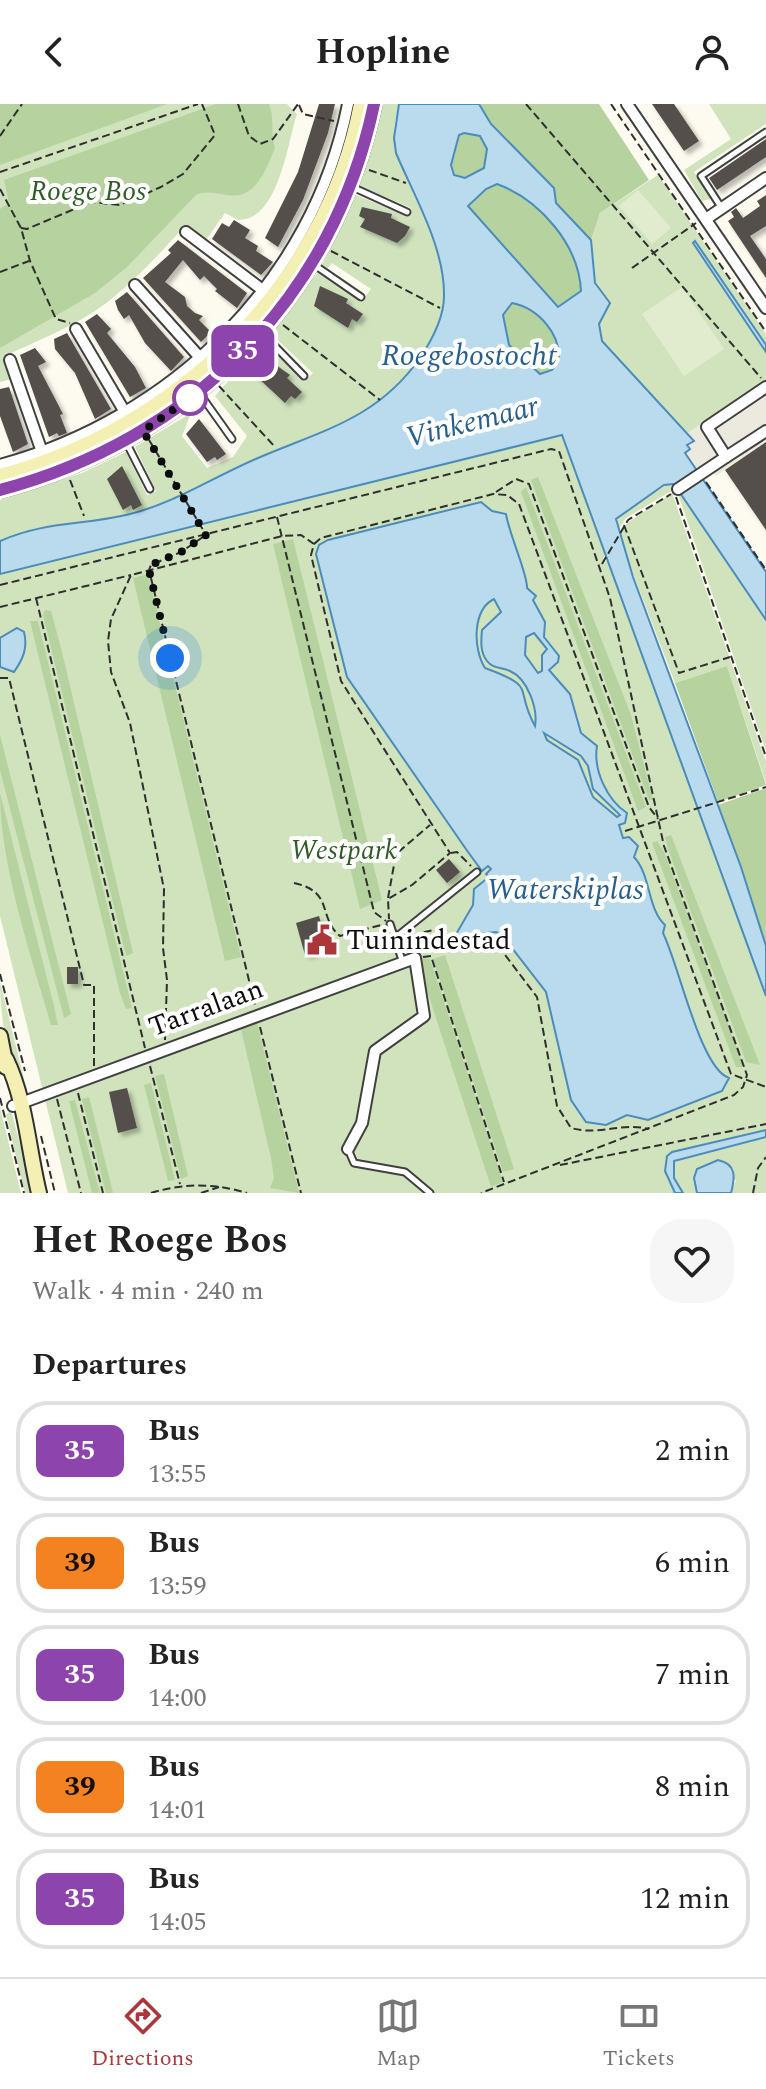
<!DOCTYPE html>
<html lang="en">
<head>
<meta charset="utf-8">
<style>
	body { margin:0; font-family:Spectral,serif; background:#f6f6f6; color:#222; height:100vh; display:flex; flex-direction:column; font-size:30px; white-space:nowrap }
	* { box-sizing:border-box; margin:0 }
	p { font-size:26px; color:#767676 }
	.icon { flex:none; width:44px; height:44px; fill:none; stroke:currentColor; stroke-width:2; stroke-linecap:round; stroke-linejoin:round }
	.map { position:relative; height:1089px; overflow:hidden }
	.side { display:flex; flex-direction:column; background:#fff; flex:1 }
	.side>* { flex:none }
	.badge { padding:0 16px; border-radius:12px; font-size:28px; line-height:52px }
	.you { position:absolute; width:40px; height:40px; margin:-20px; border:6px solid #fff; border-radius:50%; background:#1a73e8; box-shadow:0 0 0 12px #1a73e833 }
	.map>.badge { position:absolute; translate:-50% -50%; box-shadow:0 0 0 4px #fff }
	h2 { padding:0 32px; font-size:30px; line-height:72px }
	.round { display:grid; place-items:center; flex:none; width:84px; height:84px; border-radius:32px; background:#f6f6f6 }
	.overview { display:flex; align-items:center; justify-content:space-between; height:136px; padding:0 32px }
	h1 { font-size:38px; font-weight:700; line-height:60px }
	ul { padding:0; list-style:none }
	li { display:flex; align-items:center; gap:24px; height:100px; margin:0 16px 12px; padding:0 16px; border:4px solid #e0e0e0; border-radius:32px }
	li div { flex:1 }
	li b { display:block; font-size:30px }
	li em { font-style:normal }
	li .badge { min-width:88px; font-weight:700; text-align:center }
	header { display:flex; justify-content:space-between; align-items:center; height:104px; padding:0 32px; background:#fff; font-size:36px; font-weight:700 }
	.menu { display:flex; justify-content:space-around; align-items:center; height:112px; border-top:2px solid #e0e0e0; background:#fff; font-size:22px; color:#767676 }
	.menu a { display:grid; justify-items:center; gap:4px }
	.menu .on { color:#ab373a }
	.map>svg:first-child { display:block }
</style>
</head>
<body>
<header><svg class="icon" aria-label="back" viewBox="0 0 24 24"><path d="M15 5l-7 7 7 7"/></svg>Hopline<svg class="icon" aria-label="person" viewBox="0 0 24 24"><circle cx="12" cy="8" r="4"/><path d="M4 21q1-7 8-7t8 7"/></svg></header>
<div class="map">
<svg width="766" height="1089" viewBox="0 0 766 1089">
	<defs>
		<filter id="shadow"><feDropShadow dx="4" dy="4" stdDeviation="2" flood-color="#0004"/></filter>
	</defs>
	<rect width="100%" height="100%" fill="#fdfbef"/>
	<!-- green -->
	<g fill="#d0e3bd">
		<path d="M0,0h287l10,10c-9,26 -18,107 -59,106l-13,-7 -19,27 -20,-15c-26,28 -51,56 -81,79 -30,22 -66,36 -100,52l7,23 -12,3z"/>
		<path d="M383,0h16c-2,11 -7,25 -4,36 11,52 50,101 49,156 0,22 -12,44 -24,62 -43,61 -97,72 -162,100 -43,18 -83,45 -128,56 -47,12 -81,6 -130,27v-41l82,-27 44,-21 21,43 9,-4 -21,-44 56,-34 -9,23 25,32 26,-11 14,-21 -32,-40 48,-54 42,39 8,-8 -42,-39 46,-61 44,29 10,-13 -39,-26 -4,5 -6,-3 34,-70 51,21 4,-8 -52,-22z"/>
		<polygon points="709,0 766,0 766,20 694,68 711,95 702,97 684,66 731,35"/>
		<polygon points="658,71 766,230 766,241 695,137 766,248 766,276 688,329 602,237 599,220 603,193 595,179 591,136 600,109"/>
		<polygon points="562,330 606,449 603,454 605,458 608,454 766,892 766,1026 672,1048 667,1073 675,1089 68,1089 0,812 0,470 201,421 204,424 203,420"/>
		<polygon points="670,379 678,383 626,414 617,427 618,411"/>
		<polygon points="680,386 766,516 766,647 678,390"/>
		<polygon points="672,389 766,658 766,679 727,562 675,579 619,433 627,419"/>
		<path d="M0,878l28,113c-21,-15 -28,-87 -28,-113z"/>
		<polygon points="0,1004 21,1089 0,1089"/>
		<polygon points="11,1006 33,1089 25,1089 6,1011"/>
		<polygon points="766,1033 766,1089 731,1089 736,1076 694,1074 697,1089 683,1089 674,1074 674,1057"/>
	</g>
	<!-- forest -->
	<g fill="#b5d29f">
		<polygon points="0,0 167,0 0,61"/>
		<path d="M216,0h53c6,14 1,28 6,44 -9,21 -19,52 -47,47 -11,-1 -21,-5 -32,0l-69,72 -32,26 -95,55v-139l9,-6 -5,-23z"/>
		<polygon points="479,0 599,0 649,76 600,109 591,136 556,99 554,83 491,20"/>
		<polygon points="464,29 480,32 487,45 484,64 465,74 454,71 451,61 459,31"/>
		<path d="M497,80c43,16 82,61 84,107l-24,16 -89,-101 18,-17z"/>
		<path d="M512,199c26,5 51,32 46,60l-6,7 -12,4 -31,-29 -6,-30z"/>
		<polygon points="538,373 631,611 653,696 649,696 531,376"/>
		<polygon points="526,383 646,703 638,707 521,388"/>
		<polygon points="293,435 382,796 360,805 273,440"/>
		<polygon points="148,470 241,853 225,857 133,474"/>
		<polygon points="45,506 51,507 62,548 133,849 126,852 43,511"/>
		<polygon points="30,517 38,517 132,904 126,905 120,889"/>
		<polygon points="727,562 766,681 718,698 675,579"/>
		<polygon points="0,631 71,910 64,914 0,666"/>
		<polygon points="766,684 766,842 718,701"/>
		<path d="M0,689l54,213 4,19h-7c-20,-69 -51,-161 -51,-232z"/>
		<polygon points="671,731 760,961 746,958 668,745 665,733"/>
		<polygon points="657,737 664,748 744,963 736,963 652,739"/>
		<polygon points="445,851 514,1065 503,1068 433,855"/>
		<polygon points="422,854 430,855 503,1078 491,1083 421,868"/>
		<polygon points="256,915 299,1089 270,1084 274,1074 271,1054 240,921"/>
		<polygon points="164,970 188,1072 181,1075 155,972"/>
		<polygon points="151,979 175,1076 168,1077 144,981"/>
		<polygon points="89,993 113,1089 106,1089 82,995"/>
		<polygon points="75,996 100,1089 92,1089 69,997"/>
	</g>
	<!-- pitch -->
	<g fill="#e1ecce">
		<polygon points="638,86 671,124 652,140 619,102"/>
		<polygon points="682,183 724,245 684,272 642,210"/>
	</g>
	<!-- plaza -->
	<polygon fill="#ece9df" points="766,276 766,338 716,372 711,365 701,372 685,349 687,342 694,337 688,329"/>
	<!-- water -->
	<g fill="#badaee" stroke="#4b8cbb" stroke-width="2" fill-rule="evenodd">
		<path d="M399,0h80l12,20 63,64 2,15 35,37 4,43 15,20 -11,21 3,17 92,100 -7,4 3,4 -5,4 81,119v48l-92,-136 -10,1 -48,34 17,58 108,290 25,79v50l-204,-561 -562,139v-33c49,-21 83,-15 130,-27 45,-11 85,-38 128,-56 65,-28 119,-39 162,-100 12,-18 24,-40 24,-62 1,-48 -30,-100 -48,-143l-2,-15zM464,29l16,3 7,13 -3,19 -19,10 -11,-3 -3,-10 8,-30zM497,80c43,16 82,61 84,107l-23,16 -90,-101 18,-17zM512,199c26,5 51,32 46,60l-6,7 -12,4 -31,-29 -6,-30z"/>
		<polygon points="695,137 766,241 766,248 693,139"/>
		<path d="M481,398l11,9 14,3c3,20 22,61 21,74l9,8 -3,4 12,22 -1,15 15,19 -1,6 -9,8 21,24 11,39 16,13c-4,24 10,54 30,67l-2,10 -6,2 4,13 6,-1 9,9 -4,11c17,18 13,51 31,68l-2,8c16,32 37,135 66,145l-7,13 -74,29 -21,-5 -21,10 -20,-3 -15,-22 -25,-108 -44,-57 -6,-3 -41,4 18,-31 1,-16 15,-12 -3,-3 5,-5 -3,-3 -6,5 -14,-19 -121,-175 -31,-123 3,-9 9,-5zM494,495l7,13 -19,18c-1,11 -2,22 5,31 6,8 15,6 23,10 18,8 28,38 25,55 -22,-40 4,-38 -50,-58 -12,-19 -13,-58 9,-69zM534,529l13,16 -5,6v16l-4,2 -13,-18 1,-18zM544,629l37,23 7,10 5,23 27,26 -3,2 -24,-20 -15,-37 -31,-20z"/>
		<path d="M17,524l7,4c4,16 -1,27 -10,40l-14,-5v-29z"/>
		<polygon points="766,1026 766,1033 674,1057 674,1074 683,1089 675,1089 665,1067 667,1052 672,1048"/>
		<path d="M718,1056c19,4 17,18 13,33h-34l-3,-15 3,-9z"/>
	</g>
	<!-- building -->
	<g fill="#544f4b" filter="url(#shadow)">
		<polygon points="319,0 335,0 328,29 303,96 278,143 265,134 298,68"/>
		<polygon points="652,0 674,0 699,37 684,47"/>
		<polygon points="766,35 766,53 717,86 709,74"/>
		<polygon points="766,91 766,122 750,132 766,155 766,174 728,117 734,113 731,108 736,104 743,114 760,102 757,97"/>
		<polygon points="362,103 392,110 391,114 410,123 405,132 397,139 360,123 365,115 359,112"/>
		<polygon points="234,116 250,126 245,134 258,142 256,147 273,158 261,171 212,135 222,119 229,123"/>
		<polygon points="178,136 247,189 237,204 215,187 217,185 204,172 200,176 183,156 165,178 185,193 187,202 195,209 203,212 199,216 211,228 201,238 143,174 171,149 168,146"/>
		<polygon points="320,182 348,195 346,199 363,210 357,218 352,215 348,224 314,202"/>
		<polygon points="127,188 184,253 171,267 145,239 129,211 124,215 118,206 115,197"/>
		<polygon points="97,210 111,225 107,229 135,263 146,284 130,293 85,218"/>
		<polygon points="67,229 111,305 95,315 75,269 55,245 54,235"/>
		<polygon points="35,244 46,258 38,262 63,310 60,311 67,329 59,332 57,329 49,333 20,251"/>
		<polygon points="266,254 290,271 287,274 302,288 295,295 291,292 285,299 255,271 263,266 259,261"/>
		<polygon points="9,283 28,340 13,348 0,312 0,285"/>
		<polygon points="199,315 226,350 217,356 215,353 207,358 186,330"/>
		<polygon points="766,338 766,426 725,366"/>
		<polygon points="122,362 142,401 133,406 131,401 123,406 107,375"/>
		<polygon points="449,755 460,768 447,779 436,766"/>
		<polygon points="319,812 328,844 305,851 296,819"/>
		<rect x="67" y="863" width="11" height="17"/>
		<polygon points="127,984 137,1024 118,1029 109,988"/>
	</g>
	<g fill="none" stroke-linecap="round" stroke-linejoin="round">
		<!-- lane casing -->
		<g stroke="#404040" stroke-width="9">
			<g id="lane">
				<polyline points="350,82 407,108"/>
				<polyline points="721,103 701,72 766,28"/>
				<polyline points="313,160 361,193"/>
				<polyline points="263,230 304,272"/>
				<polyline points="200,290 232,335"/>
				<polyline points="126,338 150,385"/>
				<polyline points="390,820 402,856"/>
				<polyline points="395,834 477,768"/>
				<polyline points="348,1045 354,1059 405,1068 430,1089"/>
			</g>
		</g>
		<!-- street casing -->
		<g stroke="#404040" stroke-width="14">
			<g id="street">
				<polyline points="627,0 766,204"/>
				<polyline points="706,115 766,74"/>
				<polyline points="186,128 264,187"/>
				<polyline points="135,181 203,257"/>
				<polyline points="76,225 126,310"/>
				<polyline points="10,256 42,348"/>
				<polyline points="726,353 766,327"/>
				<path d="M0,361c172,-47 313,-183 348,-361"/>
				<polyline points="678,385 726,353 707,323 766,283"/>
				<polyline points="13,1002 415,854 424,912 375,947 362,1019 348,1045"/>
			</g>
		</g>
		<!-- secondary casing -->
		<g stroke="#2f2f2f" stroke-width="18">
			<g id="secondary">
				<path d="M0,372c176,-47 326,-189 361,-372"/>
				<path d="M0,386c191,-51 333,-191 374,-386"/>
				<polyline points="0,932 6,963"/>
				<path d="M6,955c20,42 22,89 33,134"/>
			</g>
		</g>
		<!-- path -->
		<g stroke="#2f2f2f" stroke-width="2" stroke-dasharray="8 4" stroke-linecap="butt">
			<polyline points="238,0 249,32 260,40 273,35 298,0"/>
			<polyline points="526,0 761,274"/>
			<polyline points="611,0 766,228"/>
			<polyline points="299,1 303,10 334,17"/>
			<polyline points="0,32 22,0"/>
			<polyline points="369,66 406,79"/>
			<polyline points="0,68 198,0"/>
			<polyline points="0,85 21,124 30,157 56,215 70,219"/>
			<polyline points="21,124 27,125 91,98 120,101 161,83 183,70 215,31 202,0"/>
			<polyline points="331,147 440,204"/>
			<polyline points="632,164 696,119"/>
			<polyline points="0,168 29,157"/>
			<polyline points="283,221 380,296"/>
			<polyline points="219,282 275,343"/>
			<polyline points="149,336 205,429"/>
			<polyline points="70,376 84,412"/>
			<polyline points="706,378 766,466"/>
			<polyline points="496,388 516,375 529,380 649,703 658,715"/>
			<polyline points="676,393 766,653"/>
			<polyline points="277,413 374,808 386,817"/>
			<polyline points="624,421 679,569 730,553"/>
			<polyline points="203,433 181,448 151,461 149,466 255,901"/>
			<polyline points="314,440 321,434 493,390 507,391 519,400 731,970 766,983"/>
			<polyline points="602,460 628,416 671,390"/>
			<polyline points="0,481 551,345 559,347 610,494 664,742 747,971 743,983 734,991 481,1089"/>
			<polyline points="36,494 145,944"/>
			<polyline points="0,503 131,471"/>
			<polyline points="0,574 9,574 84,881 94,881 94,962"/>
			<polyline points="625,727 766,683"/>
			<polyline points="451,749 457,748 471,762"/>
			<path d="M294,779c41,9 23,34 46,53l41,-11"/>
			<polyline points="388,794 396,750 430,721"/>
			<path d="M412,831l26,-6 16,16 34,-6 8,4 41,54 20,109 14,22c30,8 49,-6 78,1"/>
			<polyline points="423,853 431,852 504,1078"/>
			<polyline points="0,870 25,967"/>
			<polyline points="260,923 301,1089"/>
			<polyline points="165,936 167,876 163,844 164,785 130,619 111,568 108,537 111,515 131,471 282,432 301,431 314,440 311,451 341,577 450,749 412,781 388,795 389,815"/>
			<polyline points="150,962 180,1080"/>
			<polyline points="78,989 103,1089"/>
			<polyline points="0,994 24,1089"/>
			<polyline points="57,995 81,1089"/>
			<polyline points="41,1032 55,1089"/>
			<polyline points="560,1061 766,1020"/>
			<path d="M151,1089c33,-10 62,-10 96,0"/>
			<polyline points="201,1089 219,1083"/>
			<polyline points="753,1089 758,1064 766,1053"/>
		</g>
		<!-- lane -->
		<use href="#lane" stroke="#fff" stroke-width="5"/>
		<!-- street -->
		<use href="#street" stroke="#fff" stroke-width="10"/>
		<!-- secondary -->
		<use href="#secondary" stroke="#f4efb3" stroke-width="14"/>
	</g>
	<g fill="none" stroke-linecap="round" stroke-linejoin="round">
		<!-- line casing -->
		<g stroke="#fff" stroke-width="18">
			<path id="line" d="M0,386c191,-51 333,-191 374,-386"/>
		</g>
		<!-- line -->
		<use href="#line" stroke="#8e44ad" stroke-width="12"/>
		<!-- walk -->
		<polyline stroke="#0d0d0d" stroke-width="8" stroke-dasharray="0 14.4" points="170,554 149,466 151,461 181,448 206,431 143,327 190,294"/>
	</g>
	<!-- icons -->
	<defs>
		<g id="civic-bare" transform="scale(2.4)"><path d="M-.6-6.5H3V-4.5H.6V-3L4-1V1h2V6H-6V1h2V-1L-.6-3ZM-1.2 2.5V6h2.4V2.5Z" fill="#ab373a" stroke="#fff" stroke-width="2.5" paint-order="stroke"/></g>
	</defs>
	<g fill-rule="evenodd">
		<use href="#civic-bare" x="322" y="836"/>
	</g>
	<!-- markers -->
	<circle fill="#fff" stroke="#8e44ad" stroke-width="4" cx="190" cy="294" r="16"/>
	<g text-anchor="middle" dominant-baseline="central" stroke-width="8" stroke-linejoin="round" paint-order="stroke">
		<!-- park labels -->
		<g font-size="28" font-style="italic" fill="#305c26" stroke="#fff">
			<text x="88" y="87">Roege Bos</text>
			<text x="344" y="746">Westpark</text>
		</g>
		<!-- poi labels -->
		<g font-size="28" fill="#0d0d0d" stroke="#fff" text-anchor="start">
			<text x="346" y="836">Tuinindestad</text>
		</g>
		<!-- street labels -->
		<g font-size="28" fill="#0d0d0d" stroke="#fff">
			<text transform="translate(206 904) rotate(-20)">Tarralaan</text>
		</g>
		<!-- water labels -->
		<g font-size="30" font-style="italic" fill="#275f8f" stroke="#fff">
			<text x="469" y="252">Roegebostocht</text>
			<text transform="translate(472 318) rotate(-14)">Vinkemaar</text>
			<text x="565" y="786">Waterskiplas</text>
		</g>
	</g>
</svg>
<div class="you" style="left:170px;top:554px"></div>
<b class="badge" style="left:243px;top:247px;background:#8e44ad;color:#fff">35</b>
</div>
<section class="side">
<div class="overview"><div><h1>Het Roege Bos</h1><p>Walk · 4 min · 240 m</p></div><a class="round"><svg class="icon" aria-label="heart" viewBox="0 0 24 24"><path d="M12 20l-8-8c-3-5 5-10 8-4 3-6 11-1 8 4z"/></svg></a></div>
<h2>Departures</h2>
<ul>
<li><span class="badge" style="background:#8e44ad;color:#fff">35</span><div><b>Bus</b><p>13:55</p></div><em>2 min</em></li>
<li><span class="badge" style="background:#f58220;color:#111">39</span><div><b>Bus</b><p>13:59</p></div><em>6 min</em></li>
<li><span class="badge" style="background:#8e44ad;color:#fff">35</span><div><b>Bus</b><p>14:00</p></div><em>7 min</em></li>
<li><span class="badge" style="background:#f58220;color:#111">39</span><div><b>Bus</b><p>14:01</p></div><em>8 min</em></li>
<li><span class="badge" style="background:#8e44ad;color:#fff">35</span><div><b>Bus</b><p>14:05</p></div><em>12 min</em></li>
</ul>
</section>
<nav class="menu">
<a class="on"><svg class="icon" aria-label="directions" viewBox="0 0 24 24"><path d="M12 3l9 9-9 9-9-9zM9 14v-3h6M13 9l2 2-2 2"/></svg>Directions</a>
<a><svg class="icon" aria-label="map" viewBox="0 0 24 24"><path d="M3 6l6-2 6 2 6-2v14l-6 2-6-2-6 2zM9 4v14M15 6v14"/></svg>Map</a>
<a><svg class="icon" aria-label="tickets" viewBox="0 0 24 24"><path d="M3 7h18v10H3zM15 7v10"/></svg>Tickets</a>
</nav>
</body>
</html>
